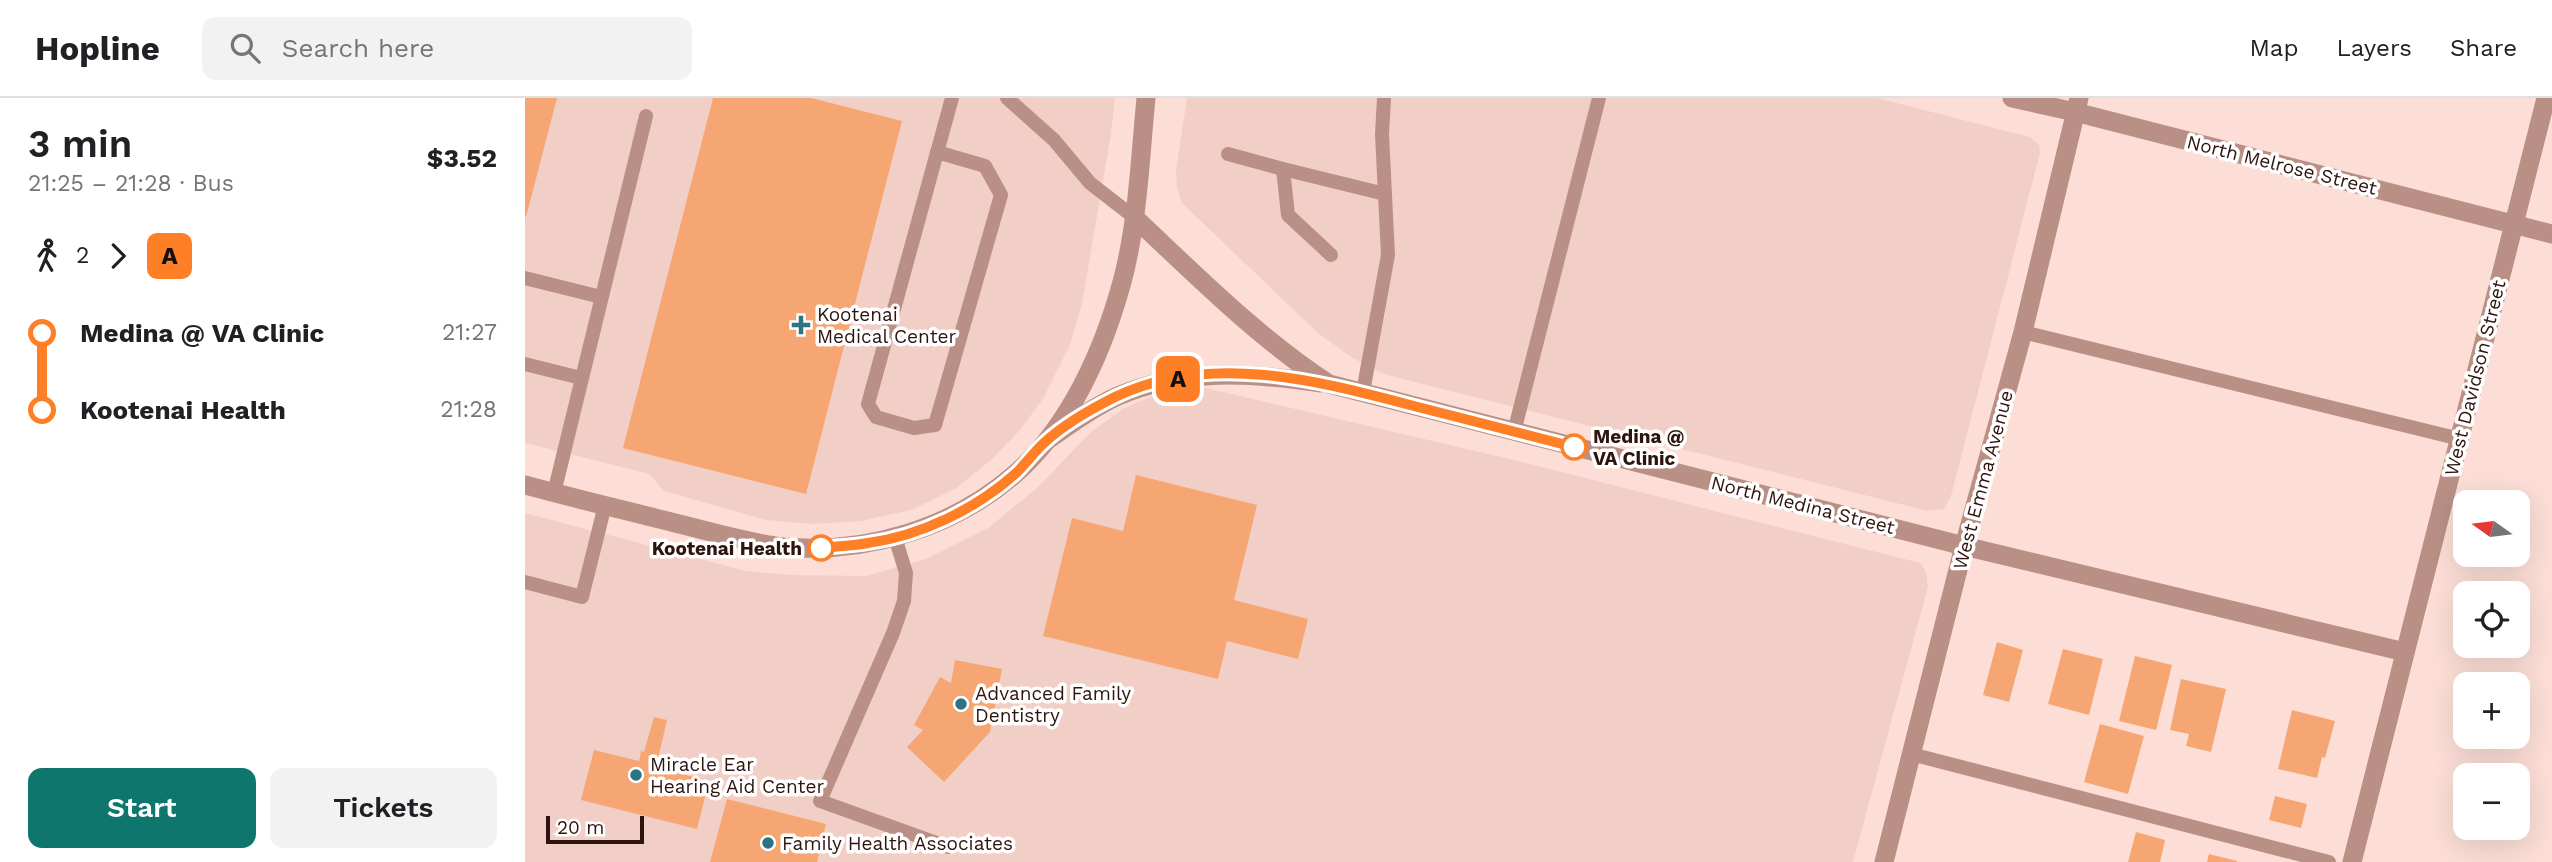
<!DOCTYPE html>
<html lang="en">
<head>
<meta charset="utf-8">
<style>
	body { margin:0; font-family:"Work Sans",sans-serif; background:#f2f2f2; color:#202124; height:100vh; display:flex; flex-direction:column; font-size:26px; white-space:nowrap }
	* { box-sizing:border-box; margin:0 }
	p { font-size:23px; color:#757577 }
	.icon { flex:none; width:38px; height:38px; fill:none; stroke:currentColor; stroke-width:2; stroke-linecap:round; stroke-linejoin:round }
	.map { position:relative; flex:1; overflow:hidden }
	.panel { display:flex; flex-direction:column; background:#fff; width:525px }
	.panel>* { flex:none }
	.badge { padding:0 14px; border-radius:10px; font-size:24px; line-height:46px }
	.needle { width:46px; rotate:284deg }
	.controls { position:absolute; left:1928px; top:392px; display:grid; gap:14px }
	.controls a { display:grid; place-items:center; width:77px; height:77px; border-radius:14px; background:#fff; box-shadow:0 7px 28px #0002; font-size:35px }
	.scale { position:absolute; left:21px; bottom:18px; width:98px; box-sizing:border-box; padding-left:7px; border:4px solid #2e140f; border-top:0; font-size:19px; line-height:24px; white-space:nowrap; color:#2e140f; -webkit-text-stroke:5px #fff; paint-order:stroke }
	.map>.badge { position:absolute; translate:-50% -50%; box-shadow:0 0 0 4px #fff }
	.legs { display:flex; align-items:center; gap:10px; height:77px; padding:0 28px; font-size:23px }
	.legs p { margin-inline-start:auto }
	.overview { display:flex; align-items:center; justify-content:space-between; height:119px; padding:0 28px }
	h1 { font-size:38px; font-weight:600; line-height:52px }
	.primary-button { display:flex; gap:14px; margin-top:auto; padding:14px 28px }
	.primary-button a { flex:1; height:80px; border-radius:14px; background:#0f766e; color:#fff; font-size:28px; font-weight:600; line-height:80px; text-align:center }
	.primary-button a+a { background:#f2f2f2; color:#202124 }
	ul { padding:0 28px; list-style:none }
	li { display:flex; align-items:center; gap:24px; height:77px; font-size:26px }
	li i { display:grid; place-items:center; width:10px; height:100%; margin:0 9px; background:currentColor }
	li i::after { content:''; width:18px; height:18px; margin:-9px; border:5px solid; border-radius:50%; background:#fff }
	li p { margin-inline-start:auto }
	li:first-child i { background:linear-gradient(#0000 50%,currentColor 0) }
	li:last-child i { background:linear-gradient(currentColor 50%,#0000 0) }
	header { display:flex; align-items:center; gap:42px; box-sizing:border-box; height:98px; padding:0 35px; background:#fff; border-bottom:2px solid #e0e0e0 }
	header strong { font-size:33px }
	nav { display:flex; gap:38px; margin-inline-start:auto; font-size:24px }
	.search { width:490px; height:63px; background:#f2f2f2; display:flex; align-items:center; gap:18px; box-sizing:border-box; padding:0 24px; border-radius:14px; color:#757577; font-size:26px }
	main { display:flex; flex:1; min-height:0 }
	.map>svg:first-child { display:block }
</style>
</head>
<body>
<header>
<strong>Hopline</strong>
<div class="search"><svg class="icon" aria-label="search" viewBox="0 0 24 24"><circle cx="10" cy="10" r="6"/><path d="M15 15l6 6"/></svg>Search here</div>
<nav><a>Map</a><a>Layers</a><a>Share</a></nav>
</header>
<main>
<section class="panel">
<div class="overview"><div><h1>3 min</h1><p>21:25 – 21:28 · Bus</p></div><b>$3.52</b></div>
<div class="legs"><svg class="icon" aria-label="walk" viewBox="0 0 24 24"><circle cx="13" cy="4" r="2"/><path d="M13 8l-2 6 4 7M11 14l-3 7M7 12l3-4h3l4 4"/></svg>2<svg class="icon" aria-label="forward" viewBox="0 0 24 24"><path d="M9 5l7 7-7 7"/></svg><b class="badge" style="background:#ff7f27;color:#111">A</b></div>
<ul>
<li><i style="color:#ff7f27"></i><b>Medina @ VA Clinic</b><p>21:27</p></li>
<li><i style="color:#ff7f27"></i><b>Kootenai Health</b><p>21:28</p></li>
</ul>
<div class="primary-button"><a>Start</a><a>Tickets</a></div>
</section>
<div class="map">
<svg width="2027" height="764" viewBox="0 0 2027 764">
	<rect width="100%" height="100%" fill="#fcded6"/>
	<!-- built -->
	<g fill="#f1cfc7">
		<polygon points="0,0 590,0 586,36 557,206 545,247 519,299 496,331 466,362 430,391 386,412 336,423 287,426 241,422 139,393 124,376 0,345"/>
		<polygon points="662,0 1352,0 1505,39 1514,47 1515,55 1426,398 1419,411 1403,413 878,281 856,275 828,260 794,236 657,105 652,90 651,72"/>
		<polygon points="681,290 989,362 1395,465 1401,473 1403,489 1328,764 0,764 0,415 221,473 266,477 341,478 401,461 463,430 512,390 565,335 598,311 625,299"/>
	</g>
	<!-- building -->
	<g fill="#f6a672">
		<polygon points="0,0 32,0 1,119 0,118"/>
		<polygon points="188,0 286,0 377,23 281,396 98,350"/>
		<polygon points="611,377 732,407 709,502 783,521 773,561 702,543 693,581 518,538 547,420 598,433"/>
		<polygon points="1472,544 1498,552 1484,604 1458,597"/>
		<polygon points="1538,551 1578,561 1564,617 1523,606"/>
		<polygon points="1610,558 1647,567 1631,632 1594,623"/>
		<polygon points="430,562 477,571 465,634 419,684 382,649 398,632 389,627 415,579 426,585"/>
		<polygon points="1656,581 1701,591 1686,654 1661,648 1664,636 1645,632"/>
		<polygon points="1767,612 1810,623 1800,660 1797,659 1792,680 1753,671"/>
		<polygon points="129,619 142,622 133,661 136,662 134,670 184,683 172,731 56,702 69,652 114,663 116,653 119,654"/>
		<polygon points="1575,626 1619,638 1603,696 1559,684"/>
		<polygon points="1750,698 1782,706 1776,730 1744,722"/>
		<polygon points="202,701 301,726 292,764 185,764"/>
		<polygon points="1611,734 1640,742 1635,764 1603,764"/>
		<polygon points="1684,756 1712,763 1712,764 1682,764"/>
	</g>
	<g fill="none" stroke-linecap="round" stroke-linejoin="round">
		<!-- service -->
		<g stroke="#ba9086" stroke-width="14">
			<polyline points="482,0 529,42 565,85 610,120"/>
			<polyline points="412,54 460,68 476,97 410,327 389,330 351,319 343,306 427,0"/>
			<polyline points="703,56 758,71"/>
			<polyline points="806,157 763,117 758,71 860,96"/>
			<polyline points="0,180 76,199"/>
			<polyline points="1498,234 1935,341"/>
			<polyline points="0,266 56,280"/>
			<polyline points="838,294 863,157 857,36 859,0"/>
			<polyline points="989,334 1074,0"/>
			<polyline points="29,395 121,18"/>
			<polyline points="370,439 381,475 379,503 368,535 295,703 423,749"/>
			<polyline points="0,484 57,499 80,407"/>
			<polyline points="1386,656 1804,764"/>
		</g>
		<!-- minor -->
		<g stroke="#ba9086" stroke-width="19">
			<polyline points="1487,0 1550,14 2027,136"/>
			<path d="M610,120c62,58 122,119 194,166l635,162 441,106"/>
			<path d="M524,341c22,-15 44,-32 69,-43 66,-28 134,-23 203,-13"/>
			<polyline points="1359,764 1439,448 1498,234 1554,0"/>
			<polyline points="1827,764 2021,0"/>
		</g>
		<!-- tertiary -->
		<path stroke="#ba9086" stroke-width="19" d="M0,387c51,14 103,26 154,39 34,8 69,19 104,23 82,7 169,-18 232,-73 55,-48 88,-123 107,-192 16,-60 18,-123 24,-184"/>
	</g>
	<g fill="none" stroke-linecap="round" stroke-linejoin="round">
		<!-- line-1 casing -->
		<g stroke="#fff" stroke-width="16">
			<path id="line-1" d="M296,450c15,-2 32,-2 47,-5 52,-7 108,-34 147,-69 10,-9 18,-21 29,-31 18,-17 49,-35 71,-46 93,-45 201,-17 295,8 55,14 110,28 164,42"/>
		</g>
		<!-- line-1 -->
		<use href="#line-1" stroke="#ff7f27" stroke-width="10"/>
	</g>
	<!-- markers -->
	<g fill="#2e7381" stroke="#fff" stroke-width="2.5">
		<path d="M272.5 216.5h7v7h7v7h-7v7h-7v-7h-7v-7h7z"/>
		<circle cx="436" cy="606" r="7"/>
		<circle cx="111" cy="677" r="7"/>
		<circle cx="243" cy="745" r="7"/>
	</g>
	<g fill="#fff" stroke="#ff7f27" stroke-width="3.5">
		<circle cx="1049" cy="349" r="12"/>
		<circle cx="296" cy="450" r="12"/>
	</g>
	<g text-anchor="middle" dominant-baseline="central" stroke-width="7" stroke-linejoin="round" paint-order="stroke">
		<!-- street labels -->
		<g font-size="19" fill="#2e140f" stroke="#fff">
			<text transform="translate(1757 67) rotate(14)">North Melrose Street</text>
			<text transform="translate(1950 280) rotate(-76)">West Davidson Street</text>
			<text transform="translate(1458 382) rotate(-75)">West Emma Avenue</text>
			<text transform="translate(1278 407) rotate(14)">North Medina Street</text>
		</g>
		<!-- poi labels -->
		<g font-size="19" fill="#2e140f" stroke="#fff" text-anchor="start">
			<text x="292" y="216">Kootenai<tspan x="292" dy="22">Medical Center</tspan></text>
			<text x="450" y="595">Advanced Family<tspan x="450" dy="22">Dentistry</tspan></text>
			<text x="125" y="666">Miracle Ear<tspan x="125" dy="22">Hearing Aid Center</tspan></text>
			<text x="257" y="745">Family Health Associates</text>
		</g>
		<!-- stop labels -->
		<g font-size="19" font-weight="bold" fill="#2e140f" stroke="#fff" text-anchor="start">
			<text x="1068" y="338">Medina @<tspan x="1068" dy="22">VA Clinic</tspan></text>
			<text x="277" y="450" text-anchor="end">Kootenai Health</text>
		</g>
	</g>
</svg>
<div class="controls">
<a><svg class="needle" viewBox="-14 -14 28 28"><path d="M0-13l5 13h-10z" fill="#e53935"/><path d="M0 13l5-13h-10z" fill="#757577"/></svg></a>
<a><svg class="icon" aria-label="locate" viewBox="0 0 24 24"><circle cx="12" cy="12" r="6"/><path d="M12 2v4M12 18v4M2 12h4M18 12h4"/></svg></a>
<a>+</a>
<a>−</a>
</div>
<div class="scale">20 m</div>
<b class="badge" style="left:653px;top:281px;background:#ff7f27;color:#111">A</b>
</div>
</main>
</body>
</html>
